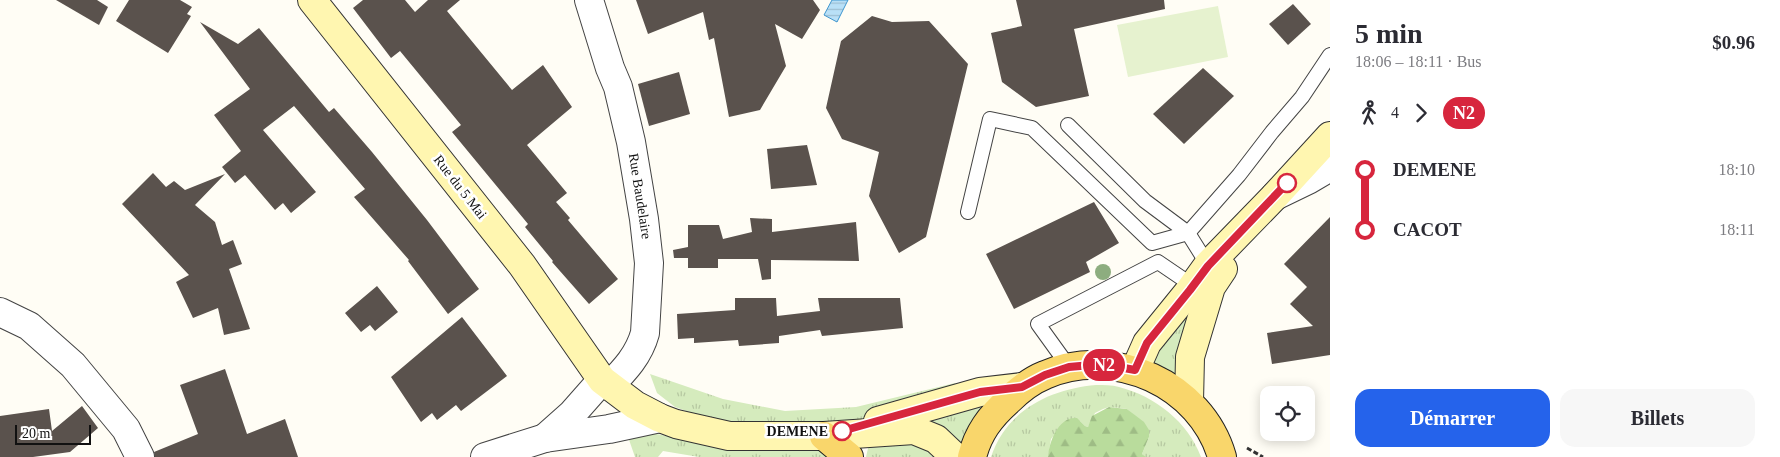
<!DOCTYPE html>
<html lang="fr">
<head>
<meta charset="utf-8">
<style>
	body { margin:0; font-family:Georgia,serif; background:#f7f7f7; color:#2b2b33; height:100vh; display:flex; flex-direction:column; font-size:19px; white-space:nowrap }
	* { box-sizing:border-box; margin:0 }
	p { font-size:16px; color:#7c7c81 }
	.icon { flex:none; width:28px; height:28px; fill:none; stroke:currentColor; stroke-width:2; stroke-linecap:round; stroke-linejoin:round }
	.map { position:relative; flex:1; overflow:hidden }
	.drawer { display:flex; flex-direction:column; background:#fff; width:450px }
	.drawer>* { flex:none }
	.badge { padding:0 10px; border-radius:16px; font-size:18px; line-height:32px }
	.tools { position:absolute; left:1260px; top:386px; display:grid; gap:10px }
	.tools a { display:grid; place-items:center; width:55px; height:55px; border-radius:10px; background:#fff; box-shadow:0 2px 12px #0003; font-size:25px }
	.scale { position:absolute; left:15px; bottom:12px; width:76px; box-sizing:border-box; padding-left:5px; border:2px solid #111; border-top:0; font-size:14px; line-height:18px; white-space:nowrap; color:#111; -webkit-text-stroke:4px #fff; paint-order:stroke }
	.map>.badge { position:absolute; translate:-50% -50%; box-shadow:0 0 0 2px #fff }
	.legs { display:flex; align-items:center; gap:8px; height:55px; padding:0 25px; font-size:16px }
	.legs p { margin-inline-start:auto }
	.headline { display:flex; align-items:center; justify-content:space-between; height:85px; padding:0 25px }
	h1 { font-size:28px; font-weight:700; line-height:38px }
	.cta { display:flex; gap:10px; margin-top:auto; padding:10px 25px }
	.cta a { flex:1; height:58px; border-radius:15px; background:#2563eb; color:#fff; font-size:20px; font-weight:700; line-height:58px; text-align:center }
	.cta a+a { background:#f7f7f7; color:#2b2b33 }
	ul { padding:0 25px; list-style:none }
	li { display:flex; align-items:center; gap:18px; height:60px; font-size:19px }
	li i { display:grid; place-items:center; width:8px; height:100%; margin:0 6px; background:currentColor }
	li i::after { content:''; width:12px; height:12px; margin:-6px; border:4px solid; border-radius:50%; background:#fff }
	li p { margin-inline-start:auto }
	li:first-child i { background:linear-gradient(#0000 50%,currentColor 0) }
	li:last-child i { background:linear-gradient(currentColor 50%,#0000 0) }
	main { display:flex; flex:1; min-height:0 }
	.map>svg:first-child { display:block }
</style>
</head>
<body>
<main>
<div class="map">
<svg width="1330" height="457" viewBox="0 0 1330 457">
	<defs>
		<pattern id="grass-tufts" width="24" height="20" patternUnits="userSpaceOnUse" patternTransform="scale(1.25)"><rect width="24" height="20" fill="#d5ebbd"/><path d="M3 7l-1-3M5 7V3M7 7l1-3M15 17l-1-3M17 17v-4M19 17l1-3" fill="none" stroke="#b6c8a1"/></pattern>
		<pattern id="forest-firs" width="22" height="20" patternUnits="userSpaceOnUse" patternTransform="scale(1.25)"><rect width="22" height="20" fill="#b9dc9c"/><path d="M5 1l3.5 6h-7zM16 11l3.5 6h-7z" fill="#9ebc85"/></pattern>
		<pattern id="water-rules" width="6" height="5" patternUnits="userSpaceOnUse" patternTransform="scale(1.25)"><rect width="6" height="5" fill="#b9e0f7"/><path d="M0 2.5h6" fill="none" stroke="#9ebfd3"/></pattern>
	</defs>
	<rect width="100%" height="100%" fill="#fffdf5"/>
	<!-- grass -->
	<g fill="url(#grass-tufts)">
		<polygon points="1189,315 1176,354 1181,378 1145,359 1179,321"/>
		<polygon points="650,374 723,399 785,411 856,407 955,383 963,392 855,421 799,427 722,424 675,407 657,393"/>
		<path d="M1096,385c8,0 16,0 23,2 36,9 69,35 82,70h-56l-3,-3 7,-17 -15,-22 -7,-6 -6,-1 -12,-1 -6,2 -8,4 -7,14 -3,-1 -5,-5 -18,4 -11,14 -3,18h-57c16,-47 59,-68 105,-72z"/>
		<path d="M982,403c-3,15 -10,30 -22,39l-47,-25z"/>
		<polygon points="646,432 710,444 818,449 835,457 699,457 663,451 658,457 635,457 627,434"/>
		<polygon points="908,438 945,457 866,457 869,444"/>
	</g>
	<!-- forest -->
	<path fill="url(#forest-firs)" d="M1109,407l18,2 17,13 5,8v7l-7,17 4,3h-98c1,-16 11,-41 29,-39l8,8 3,1 4,-11z"/>
	<!-- pitch -->
	<polygon fill="#e6f2cf" points="1218,6 1228,57 1128,77 1117,25"/>
	<!-- water -->
	<polygon fill="url(#water-rules)" stroke="#3f96cf" points="832,0 848,0 837,22 824,15"/>
	<!-- building -->
	<g fill="#5a524d">
		<polygon points="56,0 97,0 108,7 99,25"/>
		<polygon points="129,0 180,0 192,7 187,14 191,16 168,53 116,21"/>
		<polygon points="363,0 405,0 415,12 428,0 460,0 447,11 512,90 543,65 572,107 527,145 567,193 556,202 570,218 568,220 618,279 589,304 552,262 553,261 525,227 528,224 452,132 461,125 400,51 391,58 353,8"/>
		<polygon points="636,0 813,0 820,10 802,39 775,24 786,66 760,110 729,117 714,38 709,40 703,12 648,34"/>
		<polygon points="1016,0 1164,0 1165,9 1074,29 1089,96 1036,107 1002,82 991,33 1022,26"/>
		<polygon points="1293,4 1311,24 1288,45 1269,24"/>
		<polygon points="872,16 892,22 929,21 968,64 926,237 899,253 869,196 879,152 842,139 826,108 841,41"/>
		<polygon points="200,22 238,44 259,28 329,112 334,108 372,152 427,220 479,289 448,314 408,261 409,260 354,197 365,189 294,106 263,130 316,192 291,213 283,203 275,210 245,175 235,183 222,167 241,151 214,115 250,89"/>
		<polygon points="1203,68 1234,96 1184,144 1153,114"/>
		<polygon points="679,72 690,114 649,126 638,84"/>
		<polygon points="807,145 817,185 771,189 767,149"/>
		<polygon points="153,173 166,187 174,181 185,190 225,174 195,205 215,222 222,245 233,240 242,264 229,269 250,329 224,335 218,308 193,318 176,282 189,275 122,204"/>
		<polygon points="1094,202 1119,243 1086,262 1090,272 1014,309 986,254"/>
		<polygon points="1330,217 1330,355 1272,364 1267,333 1313,326 1290,304 1307,287 1284,264"/>
		<polygon points="750,218 772,219 772,232 856,222 859,261 771,260 771,279 762,280 758,259 718,259 718,268 688,268 688,258 674,258 673,250 688,247 688,225 719,225 723,239 752,232"/>
		<polygon points="377,286 398,312 375,331 370,325 361,332 345,313"/>
		<polygon points="735,298 776,298 777,316 820,311 818,298 900,298 903,328 822,336 820,330 779,336 779,343 739,346 738,340 694,343 694,338 678,339 677,314 735,310"/>
		<polygon points="462,317 507,376 461,411 456,405 437,420 432,413 421,422 391,377"/>
		<polygon points="225,369 247,434 285,419 298,457 155,457 154,452 198,434 180,385"/>
		<polygon points="82,406 98,428 70,452 33,457 0,457 0,416 49,409 52,431"/>
	</g>
	<g fill="none" stroke-linecap="round" stroke-linejoin="round">
		<!-- service casing -->
		<g stroke="#444" stroke-width="16">
			<g id="service">
				<polyline points="1068,125 1145,201 1188,233 1208,265"/>
				<polyline points="968,212 990,119 1032,128 1152,243 1188,233 1239,175 1272,132 1302,97 1330,55"/>
				<polyline points="1069,367 1038,324 1158,262 1183,279 1190,290"/>
			</g>
		</g>
		<!-- minor casing -->
		<g stroke="#444" stroke-width="30">
			<g id="minor">
				<path d="M589,0l21,68 8,19 13,55 13,77 5,44 -4,70c-6,22 -20,37 -36,53"/>
				<polyline points="1275,196 1308,180 1330,167"/>
				<polyline points="0,312 29,326 73,365 126,429 140,457"/>
				<polyline points="545,438 572,414 602,380"/>
				<polyline points="485,457 545,438 609,429 660,418"/>
			</g>
		</g>
		<!-- secondary casing -->
		<g stroke="#333" stroke-width="30">
			<g id="secondary">
				<polyline points="312,0 522,265 602,380 635,405 660,418 676,424 729,436 824,436 914,430 936,439 955,457"/>
				<polyline points="1135,370 1147,343 1190,290 1208,265 1275,196 1330,136"/>
				<polyline points="1189,402 1190,357 1211,287 1223,269"/>
				<polyline points="878,421 980,392 1022,387"/>
			</g>
		</g>
		<!-- primary casing -->
		<g stroke="#222" stroke-width="30">
			<g id="primary">
				<polyline points="824,436 849,457"/>
				<path d="M972,457c6,-24 18,-40 36,-56 11,-11 22,-20 37,-26 69,-30 156,9 177,82"/>
			</g>
		</g>
		<!-- path -->
		<polyline stroke="#333" stroke-width="3" stroke-dasharray="5 2.5" stroke-linecap="butt" points="1247,448 1263,457"/>
		<!-- service -->
		<use href="#service" stroke="#fff" stroke-width="14"/>
		<!-- minor -->
		<use href="#minor" stroke="#fff" stroke-width="28"/>
		<!-- secondary -->
		<use href="#secondary" stroke="#fff6b0" stroke-width="28"/>
		<!-- primary -->
		<use href="#primary" stroke="#f9d66b" stroke-width="28"/>
	</g>
	<!-- trees -->
	<circle fill="#8dad7f" cx="1103" cy="272" r="8"/>
	<g fill="none" stroke-linecap="round" stroke-linejoin="round">
		<!-- line-1 casing -->
		<g stroke="#fff" stroke-width="11">
			<polyline id="line-1" points="842,431 980,392 1022,387 1045,375 1069,367 1102,364 1135,370 1147,343 1190,290 1208,266 1287,183"/>
		</g>
		<!-- line-1 -->
		<use href="#line-1" stroke="#d7263d" stroke-width="8"/>
	</g>
	<!-- markers -->
	<g fill="#fff" stroke="#d7263d" stroke-width="2.5">
		<circle cx="1287" cy="183" r="9"/>
		<circle cx="842" cy="431" r="9"/>
	</g>
	<g text-anchor="middle" dominant-baseline="central" stroke-width="5" stroke-linejoin="round" paint-order="stroke">
		<!-- street labels -->
		<g font-size="14" fill="#111" stroke="#fff">
			<text transform="translate(460 187) rotate(52)">Rue du 5 Mai</text>
			<text transform="translate(640 196) rotate(81)">Rue Baudelaire</text>
		</g>
		<!-- stop labels -->
		<g font-size="14" font-weight="bold" fill="#111" stroke="#fff" text-anchor="end">
			<text x="828" y="431">DEMENE</text>
		</g>
	</g>
</svg>
<div class="tools">
<a><svg class="icon" aria-label="locate" viewBox="0 0 24 24"><circle cx="12" cy="12" r="6"/><path d="M12 2v4M12 18v4M2 12h4M18 12h4"/></svg></a>
</div>
<div class="scale">20 m</div>
<b class="badge" style="left:1104px;top:365px;background:#d7263d;color:#fff">N2</b>
</div>
<section class="drawer">
<div class="headline"><div><h1>5 min</h1><p>18:06 – 18:11 · Bus</p></div><b>$0.96</b></div>
<div class="legs"><svg class="icon" aria-label="walk" viewBox="0 0 24 24"><circle cx="13" cy="4" r="2"/><path d="M13 8l-2 6 4 7M11 14l-3 7M7 12l3-4h3l4 4"/></svg>4<svg class="icon" aria-label="forward" viewBox="0 0 24 24"><path d="M9 5l7 7-7 7"/></svg><b class="badge" style="background:#d7263d;color:#fff">N2</b></div>
<ul>
<li><i style="color:#d7263d"></i><b>DEMENE</b><p>18:10</p></li>
<li><i style="color:#d7263d"></i><b>CACOT</b><p>18:11</p></li>
</ul>
<div class="cta"><a>Démarrer</a><a>Billets</a></div>
</section>
</main>
</body>
</html>
